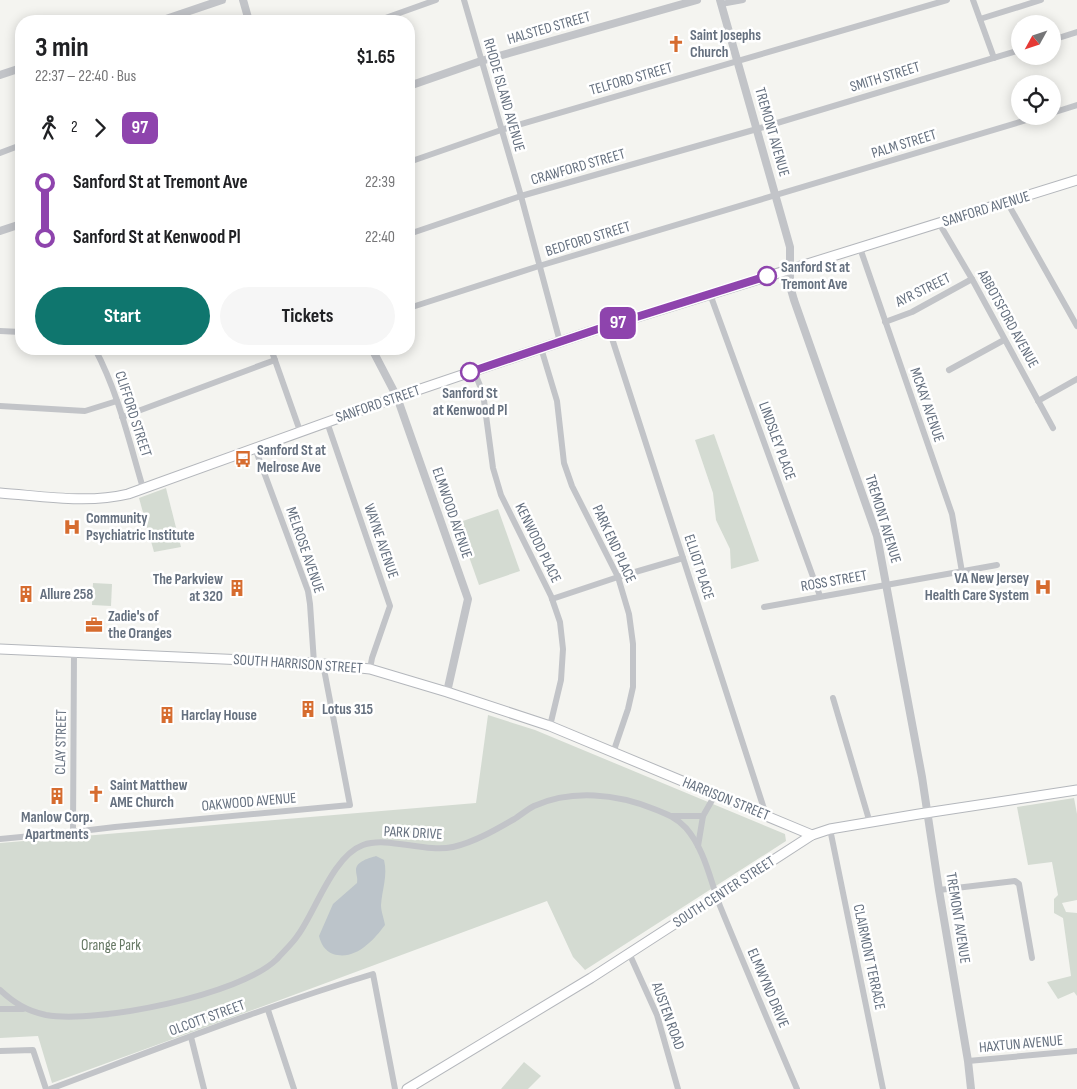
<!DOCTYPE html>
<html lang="en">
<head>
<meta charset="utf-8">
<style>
	body { margin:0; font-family:"Sofia Sans Condensed",sans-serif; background:#f6f6f6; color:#202124; height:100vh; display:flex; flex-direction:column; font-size:19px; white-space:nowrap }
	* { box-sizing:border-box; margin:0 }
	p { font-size:16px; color:#757577 }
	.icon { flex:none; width:28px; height:28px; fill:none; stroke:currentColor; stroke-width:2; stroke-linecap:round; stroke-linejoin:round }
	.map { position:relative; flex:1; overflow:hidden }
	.drawer { position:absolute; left:15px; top:15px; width:400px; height:340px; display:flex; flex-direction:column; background:#fff; border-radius:20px; box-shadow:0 2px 12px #0003 }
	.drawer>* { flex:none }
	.badge { padding:0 10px; border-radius:8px; font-size:18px; line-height:32px }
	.needle { width:32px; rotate:230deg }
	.buttons { position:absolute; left:1011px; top:15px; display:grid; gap:10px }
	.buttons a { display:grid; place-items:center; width:50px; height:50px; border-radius:50%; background:#fff; box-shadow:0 2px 12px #0003; font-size:25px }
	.map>.badge { position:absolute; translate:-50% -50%; box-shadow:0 0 0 2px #fff }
	.legs { display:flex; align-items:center; gap:8px; height:55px; padding:0 20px; font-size:16px }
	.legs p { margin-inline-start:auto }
	.summary { display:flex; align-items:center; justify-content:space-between; height:85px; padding:0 20px }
	h1 { font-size:28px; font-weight:700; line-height:38px }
	.button { display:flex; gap:10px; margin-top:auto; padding:10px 20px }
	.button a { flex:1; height:58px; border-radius:30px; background:#0f766e; color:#fff; font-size:20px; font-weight:700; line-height:58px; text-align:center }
	.button a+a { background:#f6f6f6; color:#202124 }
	ul { padding:0 20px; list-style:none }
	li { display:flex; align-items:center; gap:18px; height:55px; font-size:19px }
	li i { display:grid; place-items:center; width:8px; height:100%; margin:0 6px; background:currentColor }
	li i::after { content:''; width:12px; height:12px; margin:-6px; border:4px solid; border-radius:50%; background:#fff }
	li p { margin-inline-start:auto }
	li:first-child i { background:linear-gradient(#0000 50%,currentColor 0) }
	li:last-child i { background:linear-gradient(currentColor 50%,#0000 0) }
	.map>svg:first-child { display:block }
</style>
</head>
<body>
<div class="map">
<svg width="1077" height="1089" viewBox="0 0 1077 1089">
	<rect width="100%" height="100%" fill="#f4f4f0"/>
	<!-- green -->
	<g fill="#d4dbd2">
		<polygon points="714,434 759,561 731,569 730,549 716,520 713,493 695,440"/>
		<polygon points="166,488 181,547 154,552 139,498"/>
		<polygon points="498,509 520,571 479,585 457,523"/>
		<polygon points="93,583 112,584 111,606 92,605"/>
		<polygon points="488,715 535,730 785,834 786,841 585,970 573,957 547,901 272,1003 52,1083 38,1036 0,1038 0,843 476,803"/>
		<polygon points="1074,798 1077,814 1077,900 1062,903 1066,912 1077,913 1077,996 1074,992 1058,999 1047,982 1071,976 1063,918 1054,913 1054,899 1058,895 1052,862 1028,865 1017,807"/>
		<polygon points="524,1062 541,1076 528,1089 501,1089"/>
	</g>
	<!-- water -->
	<path fill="#bcc4ca" d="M376,856l8,4c4,15 -2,30 -3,45 0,7 3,13 4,20 -12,16 -30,36 -52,29 -8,-3 -12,-10 -14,-18l14,-32 24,-21c1,-6 -1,-8 -1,-13 0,-9 14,-12 20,-14z"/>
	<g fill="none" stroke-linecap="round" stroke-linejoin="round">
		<!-- secondary casing -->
		<g stroke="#b4b7bc" stroke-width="11">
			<g id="secondary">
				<path d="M0,493c42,3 87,11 128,1l269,-97 192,-65 488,-152"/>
				<polyline points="0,649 314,663 370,669 447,692 550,726 812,835"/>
				<polyline points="407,1089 591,978 812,835 830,829 919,814 1077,790"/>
			</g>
		</g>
		<!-- minor -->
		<g stroke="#c2c4c8" stroke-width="6">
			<polyline points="464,0 521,196 560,342"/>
			<polyline points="973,0 994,58"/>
			<polyline points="721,4 743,0"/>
			<polyline points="980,19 1041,0"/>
			<polyline points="377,21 436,0"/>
			<polyline points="1052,40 1077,32"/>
			<polyline points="1052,113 1077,105"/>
			<polyline points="0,153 21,145"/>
			<polyline points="409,162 504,129 947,0"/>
			<polyline points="1007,202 1077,326"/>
			<polyline points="939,223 972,279 1053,428"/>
			<polyline points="409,234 521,196 757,129 1020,50"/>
			<polyline points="860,248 952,514 962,572"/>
			<polyline points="710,294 820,596"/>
			<polyline points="409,308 539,266 1040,116"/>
			<polyline points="885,322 912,312 972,279"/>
			<polyline points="608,326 766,815"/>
			<polyline points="0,331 21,332"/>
			<polyline points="541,348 557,401 564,463 572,486 618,577 629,614 633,644 633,687 628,709 613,753"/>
			<path d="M95,349c23,43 34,92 48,139"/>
			<polyline points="271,349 300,431"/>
			<polyline points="949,370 1004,340"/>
			<polyline points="474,371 483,393 493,468 501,495 551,596 560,622 563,649 561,680 550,726"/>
			<polyline points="1038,401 1077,379"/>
			<polyline points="0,406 85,411 117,401"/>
			<polyline points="122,417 275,360"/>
			<polyline points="327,422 390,606 372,658 370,669"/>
			<polyline points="255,448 308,591 310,604 314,663"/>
			<polyline points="552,599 618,577 683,558"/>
			<polyline points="764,607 997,565"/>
			<polyline points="833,698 870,823"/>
			<polyline points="672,816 703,816"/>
			<polyline points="830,829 883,1089"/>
			<polyline points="73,832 74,653"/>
			<polyline points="0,839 73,832 115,827 350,805 323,664"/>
			<polyline points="698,846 703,816 715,795"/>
			<polyline points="939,890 1015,881 1019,884 1032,958"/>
			<polyline points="629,953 657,1015 678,1089"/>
			<path d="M0,990c14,13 27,21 46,25 50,9 195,-20 231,-56 7,-8 16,-16 21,-24 18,-25 35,-79 65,-90 25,-9 62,8 90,2 22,-5 44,-18 63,-29 6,-4 12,-9 18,-12 38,-17 83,-12 120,3 13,5 23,9 32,19 19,22 24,52 34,78 25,61 51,122 77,183"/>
			<polyline points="0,1009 23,1009"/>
			<polyline points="268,1010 294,1089"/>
			<polyline points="191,1037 204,1089"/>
			<polyline points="0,1051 33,1050 46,1089"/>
			<polyline points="968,1061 1077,1051"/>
			<path d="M50,1089c107,-40 214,-82 323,-115l22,115"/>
		</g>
		<!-- tertiary -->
		<g stroke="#c2c4c8" stroke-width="8">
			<polyline points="243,0 249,21"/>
			<polyline points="720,0 790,247 790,286 794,300 877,536 922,777 939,890 968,1061 971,1089"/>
			<polyline points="160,21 222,0"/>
			<polyline points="0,75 21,68"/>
			<polyline points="409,86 481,61 697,0"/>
			<polyline points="0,231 21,224"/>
			<polyline points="372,349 397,397 468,599 447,692"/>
		</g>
		<!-- secondary -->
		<use href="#secondary" stroke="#fff" stroke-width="9"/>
	</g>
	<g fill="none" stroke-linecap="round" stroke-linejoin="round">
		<!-- line-1 casing -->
		<g stroke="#fff" stroke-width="11">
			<polyline id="line-1" points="470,372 598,329 767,276"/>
		</g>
		<!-- line-1 -->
		<use href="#line-1" stroke="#8e44ad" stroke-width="8"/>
	</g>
	<!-- icons -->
	<defs>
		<g id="church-bare" transform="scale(1.35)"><path d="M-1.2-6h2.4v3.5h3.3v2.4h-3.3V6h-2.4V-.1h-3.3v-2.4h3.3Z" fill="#d66c2f" stroke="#fff" stroke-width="2.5" paint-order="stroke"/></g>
		<g id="bus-bare" transform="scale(1.35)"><path d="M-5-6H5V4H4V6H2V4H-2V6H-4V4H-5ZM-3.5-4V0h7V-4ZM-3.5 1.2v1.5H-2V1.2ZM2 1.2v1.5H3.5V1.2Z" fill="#d66c2f" stroke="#fff" stroke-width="2.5" paint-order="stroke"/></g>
		<g id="hospital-bare" transform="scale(1.35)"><path d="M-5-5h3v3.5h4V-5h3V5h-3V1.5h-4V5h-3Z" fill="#d66c2f" stroke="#fff" stroke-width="2.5" paint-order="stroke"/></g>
		<g id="building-bare" transform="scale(1.35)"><path d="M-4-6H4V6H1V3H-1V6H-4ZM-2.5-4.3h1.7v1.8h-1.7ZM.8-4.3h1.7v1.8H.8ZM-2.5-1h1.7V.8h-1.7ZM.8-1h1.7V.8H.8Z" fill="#d66c2f" stroke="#fff" stroke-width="2.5" paint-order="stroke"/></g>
		<g id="office-bare" transform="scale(1.35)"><path d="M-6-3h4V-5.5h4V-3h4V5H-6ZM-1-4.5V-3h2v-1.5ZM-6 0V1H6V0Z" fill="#d66c2f" stroke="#fff" stroke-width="2.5" paint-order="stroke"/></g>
	</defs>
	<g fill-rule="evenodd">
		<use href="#church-bare" x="676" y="44"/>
		<use href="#bus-bare" x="243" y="459"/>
		<use href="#hospital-bare" x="72" y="527"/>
		<use href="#hospital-bare" x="1043" y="587"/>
		<use href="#building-bare" x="237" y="588"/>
		<use href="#building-bare" x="26" y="594"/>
		<use href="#office-bare" x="94" y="625"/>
		<use href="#building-bare" x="308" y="709"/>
		<use href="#building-bare" x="167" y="715"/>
		<use href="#church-bare" x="96" y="794"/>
		<use href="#building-bare" x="57" y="796"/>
	</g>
	<!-- markers -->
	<g fill="#fff" stroke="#8e44ad" stroke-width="2.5">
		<circle cx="767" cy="276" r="9"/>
		<circle cx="470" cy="372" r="9"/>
	</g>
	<g text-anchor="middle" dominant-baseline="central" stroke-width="5" stroke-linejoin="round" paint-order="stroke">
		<!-- street labels -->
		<g font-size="15" fill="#65707f" stroke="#fff">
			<text transform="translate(549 28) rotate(-16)">HALSTED STREET</text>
			<text transform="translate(885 77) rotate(-17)">SMITH STREET</text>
			<text transform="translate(631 79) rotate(-16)">TELFORD STREET</text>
			<text transform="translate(504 95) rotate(74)">RHODE ISLAND AVENUE</text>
			<text transform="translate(772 132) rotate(74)">TREMONT AVENUE</text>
			<text transform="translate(904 144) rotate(-17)">PALM STREET</text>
			<text transform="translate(578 167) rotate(-16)">CRAWFORD STREET</text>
			<text transform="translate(986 209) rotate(-17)">SANFORD AVENUE</text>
			<text transform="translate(588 239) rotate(-17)">BEDFORD STREET</text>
			<text transform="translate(923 290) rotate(-26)">AYR STREET</text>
			<text transform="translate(1008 319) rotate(61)">ABBOTSFORD AVENUE</text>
			<text transform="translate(378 404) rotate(-19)">SANFORD STREET</text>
			<text transform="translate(927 405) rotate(71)">MCKAY AVENUE</text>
			<text transform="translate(133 414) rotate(72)">CLIFFORD STREET</text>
			<text transform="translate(777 441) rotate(70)">LINDSLEY PLACE</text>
			<text transform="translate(452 513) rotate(71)">ELMWOOD AVENUE</text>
			<text transform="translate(883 519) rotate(73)">TREMONT AVENUE</text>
			<text transform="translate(381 541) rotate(71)">WAYNE AVENUE</text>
			<text transform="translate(538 543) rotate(64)">KENWOOD PLACE</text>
			<text transform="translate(614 544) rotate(65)">PARK END PLACE</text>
			<text transform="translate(305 550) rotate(71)">MELROSE AVENUE</text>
			<text transform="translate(699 567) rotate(72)">ELLIOT PLACE</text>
			<text transform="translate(834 581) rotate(-10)">ROSS STREET</text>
			<text transform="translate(298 664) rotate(4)">SOUTH HARRISON STREET</text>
			<text transform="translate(61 742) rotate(-89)">CLAY STREET</text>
			<text transform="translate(726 799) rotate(22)">HARRISON STREET</text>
			<text transform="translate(249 802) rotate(-5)">OAKWOOD AVENUE</text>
			<text transform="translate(413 833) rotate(3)">PARK DRIVE</text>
			<text transform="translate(724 892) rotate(-33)">SOUTH CENTER STREET</text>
			<text transform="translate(958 918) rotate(81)">TREMONT AVENUE</text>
			<text transform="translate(869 957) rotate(78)">CLAIRMONT TERRACE</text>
			<text transform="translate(768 988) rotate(67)">ELMWYND DRIVE</text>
			<text transform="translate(668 1016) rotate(70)">AUSTEN ROAD</text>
			<text transform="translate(207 1018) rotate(-20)">OLCOTT STREET</text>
			<text transform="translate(1021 1044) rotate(-5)">HAXTUN AVENUE</text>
		</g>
		<!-- poi labels -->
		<g font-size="15" font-weight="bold" fill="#65707f" stroke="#fff" text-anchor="start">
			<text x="690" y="35">Saint Josephs<tspan x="690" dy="17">Church</tspan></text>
			<text x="257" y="450">Sanford St at<tspan x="257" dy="17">Melrose Ave</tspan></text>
			<text x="86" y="518">Community<tspan x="86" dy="17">Psychiatric Institute</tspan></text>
			<text x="1029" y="578" text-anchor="end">VA New Jersey<tspan x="1029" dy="17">Health Care System</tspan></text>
			<text x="223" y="579" text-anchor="end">The Parkview<tspan x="223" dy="17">at 320</tspan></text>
			<text x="40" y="594">Allure 258</text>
			<text x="108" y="616">Zadie's of<tspan x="108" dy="17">the Oranges</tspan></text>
			<text x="322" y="709">Lotus 315</text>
			<text x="181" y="715">Harclay House</text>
			<text x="110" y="785">Saint Matthew<tspan x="110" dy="17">AME Church</tspan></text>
			<text x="57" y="817" text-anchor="middle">Manlow Corp.<tspan x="57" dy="17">Apartments</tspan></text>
		</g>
		<!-- stop labels -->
		<g font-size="15" font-weight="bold" fill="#65707f" stroke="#fff" text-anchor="start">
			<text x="781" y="267">Sanford St at<tspan x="781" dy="17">Tremont Ave</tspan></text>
			<text x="470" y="393" text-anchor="middle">Sanford St<tspan x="470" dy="17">at Kenwood Pl</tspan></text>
		</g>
		<!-- park labels -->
		<g font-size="15" fill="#657763" stroke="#fff">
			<text x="111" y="945">Orange Park</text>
		</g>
	</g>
</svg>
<div class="buttons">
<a><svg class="needle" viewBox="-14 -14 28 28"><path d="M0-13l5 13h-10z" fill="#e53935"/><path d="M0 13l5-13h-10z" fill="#757577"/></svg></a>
<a><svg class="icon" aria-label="locate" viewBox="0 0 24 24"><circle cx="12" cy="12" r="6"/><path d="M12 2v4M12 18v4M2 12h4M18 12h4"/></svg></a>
</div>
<b class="badge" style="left:618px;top:323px;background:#8e44ad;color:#fff">97</b>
<section class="drawer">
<div class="summary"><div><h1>3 min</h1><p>22:37 – 22:40 · Bus</p></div><b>$1.65</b></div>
<div class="legs"><svg class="icon" aria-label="walk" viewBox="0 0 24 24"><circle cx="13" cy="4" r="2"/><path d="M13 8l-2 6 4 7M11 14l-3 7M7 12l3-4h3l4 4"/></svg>2<svg class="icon" aria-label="forward" viewBox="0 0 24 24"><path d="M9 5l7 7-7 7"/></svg><b class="badge" style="background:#8e44ad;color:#fff">97</b></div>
<ul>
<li><i style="color:#8e44ad"></i><b>Sanford St at Tremont Ave</b><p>22:39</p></li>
<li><i style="color:#8e44ad"></i><b>Sanford St at Kenwood Pl</b><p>22:40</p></li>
</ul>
<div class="button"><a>Start</a><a>Tickets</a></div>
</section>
</div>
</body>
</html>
